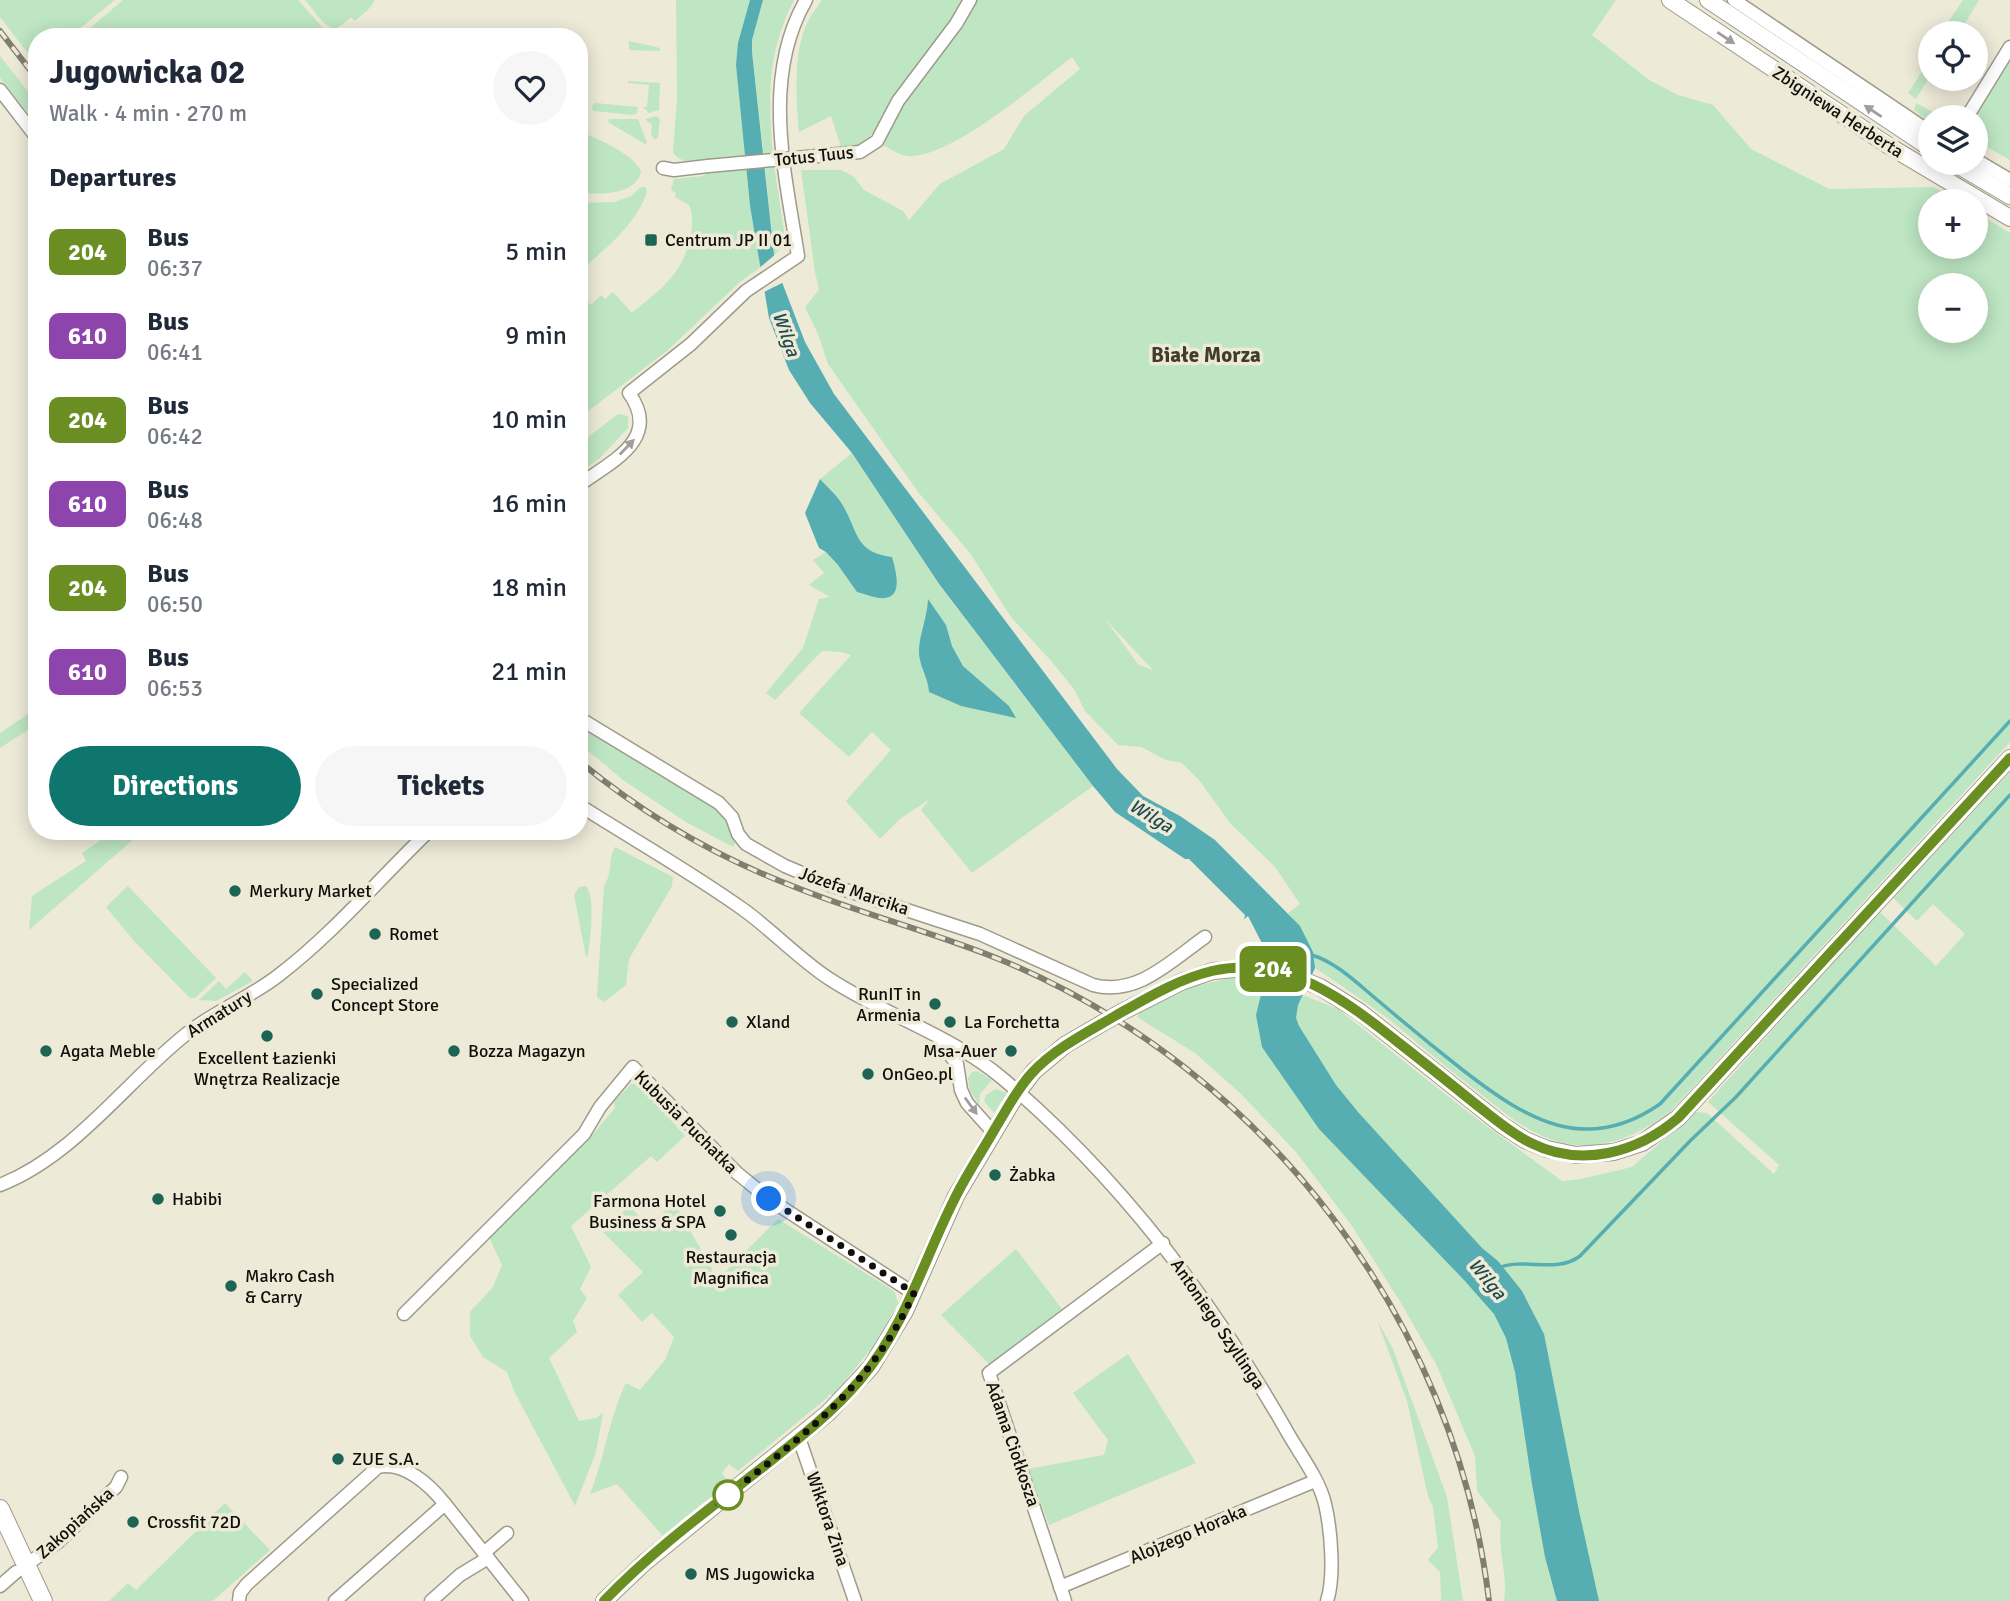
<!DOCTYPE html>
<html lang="en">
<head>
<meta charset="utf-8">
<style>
	body { margin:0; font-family:Signika,sans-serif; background:#f6f6f7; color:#1f2937; height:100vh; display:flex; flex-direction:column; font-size:26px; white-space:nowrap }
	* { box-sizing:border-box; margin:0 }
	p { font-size:23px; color:#747a83 }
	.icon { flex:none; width:38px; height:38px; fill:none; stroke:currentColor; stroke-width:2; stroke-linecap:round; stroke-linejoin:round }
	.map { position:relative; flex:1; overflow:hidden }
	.sheet { position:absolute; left:28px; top:28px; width:560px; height:812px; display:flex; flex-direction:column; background:#fff; border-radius:28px; box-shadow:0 4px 18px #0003 }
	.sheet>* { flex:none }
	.badge { padding:0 14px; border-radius:10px; font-size:24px; line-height:46px }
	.buttons { position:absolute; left:1918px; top:21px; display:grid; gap:14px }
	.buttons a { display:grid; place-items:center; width:70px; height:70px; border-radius:50%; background:#fff; box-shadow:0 4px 18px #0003; font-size:35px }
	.you { position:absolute; width:35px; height:35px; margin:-18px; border:5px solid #fff; border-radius:50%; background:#1a73e8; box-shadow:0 0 0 10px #1a73e833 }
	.map>.badge { position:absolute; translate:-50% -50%; box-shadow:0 0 0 4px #fff }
	h2 { padding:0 21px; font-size:26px; line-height:63px }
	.round { display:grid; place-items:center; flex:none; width:74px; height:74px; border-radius:37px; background:#f6f6f7 }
	.headline { display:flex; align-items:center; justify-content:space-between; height:119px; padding:0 21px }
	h1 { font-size:33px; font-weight:700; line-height:52px }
	.action { display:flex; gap:14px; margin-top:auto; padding:14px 21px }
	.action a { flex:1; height:80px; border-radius:42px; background:#0f766e; color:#fff; font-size:28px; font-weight:700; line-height:80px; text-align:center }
	.action a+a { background:#f6f6f7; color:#1f2937 }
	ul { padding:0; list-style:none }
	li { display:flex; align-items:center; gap:21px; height:84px; padding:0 21px }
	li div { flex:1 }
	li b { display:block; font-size:26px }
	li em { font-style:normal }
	li .badge { min-width:77px; font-weight:700; text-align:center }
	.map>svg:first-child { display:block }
</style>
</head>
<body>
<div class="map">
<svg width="2010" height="1601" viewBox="0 0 2010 1601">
	<rect width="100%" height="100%" fill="#edead8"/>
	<!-- green -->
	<g fill="#bee6c3" fill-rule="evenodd">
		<polygon points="0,0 115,0 79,29 86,37 37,37 37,65 0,17"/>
		<polygon points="123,0 298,0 324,29 325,36 94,37 90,28"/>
		<path d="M305,0h69c-1,8 -13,15 -19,21l-4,-4c-4,3 -9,9 -15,11 -11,2 -24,-21 -31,-28z"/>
		<polygon points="676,0 750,0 736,65 746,158 684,161 677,157 673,152 677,98"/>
		<path d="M763,0h31c-27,53 -26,97 -21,155l-9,1 -12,-104v-12z"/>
		<path d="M822,0h143l-84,124 -22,23 -17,3 -11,-34 -32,16c-3,-33 -6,-78 8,-109 4,-8 10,-16 15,-23z"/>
		<path d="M976,0h640l-24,35 57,45 29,15 35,10 38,44 78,40 105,-2 24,14h-28v46h46v-35l34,21v509l-337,367c-32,26 -72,44 -114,33 -30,-8 -53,-28 -77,-47 -33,-25 -64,-52 -96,-78 -23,-17 -47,-33 -71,-49 -4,-22 -12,-39 -27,-55l12,-9 -25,-37 -45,-44 -31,-43 -17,-17 -16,-3 -25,-13 -23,-2 -33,-34 -11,-22 -22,-27 -41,-45 -41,-64 -52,-61 -90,-128 -10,-30 -13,-27 14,-17 -4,-18 -14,-102h40l12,6 11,14 39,21 6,9 31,-36 64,-35 20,-33 56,-47 -8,-12c-34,26 -123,103 -165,99 -8,-1 -18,-8 -25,-11 9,-11 9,-23 17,-34 25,-37 56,-71 77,-111zM1930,285h46v46h-46zM1105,619l47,50v1l-14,-6z"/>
		<polygon points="1963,0 1979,0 1959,33 1948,33 1943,30"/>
		<polygon points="629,41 660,48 660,51 629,50"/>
		<polygon points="2010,51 2010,160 1976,141 1976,117 1973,117"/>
		<polygon points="0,56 37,103 37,112 31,117 0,78"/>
		<polygon points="1930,59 1930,76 1916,99 1908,93"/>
		<polygon points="628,81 660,83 659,110 649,113 643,107 647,107 649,85 628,83"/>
		<polygon points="595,103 638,107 637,113 633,115 593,111 592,106"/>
		<polygon points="1916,103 1942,117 1930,117 1930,122 1914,110"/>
		<polygon points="657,116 660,119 658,137 655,140 651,135 652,125 645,119"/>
		<polygon points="609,119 638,119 647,143 645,144 608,122"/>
		<path d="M579,131c17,7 57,24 62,41 -5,24 -46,23 -62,20z"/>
		<polygon points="774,165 784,231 783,244 774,256 765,166"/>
		<path d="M746,169l4,38 11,60 -20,14 -73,69 -89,68v-110l8,-7 4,4 10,-10 4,4 8,-7 19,21c29,-25 49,-36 58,-74 2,-12 4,-23 -1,-34l-14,-8 1,-4 -5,-3 3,-11 29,-3 5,-4z"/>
		<path d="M641,187h4l2,5c-11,31 -35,51 -59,72l-9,-10v-51l36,-1 16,-6z"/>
		<polygon points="618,414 628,416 628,428 600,458 579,473 579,444"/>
		<path d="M852,453l87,132 154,201 -121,87 -51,-63 9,-11 -30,20 -20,20 -34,-38 45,-51 -19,-18 -23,25 -50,-44 52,-58 -10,-3 -19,-1 -47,49 -9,-7 37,-45 16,-49 11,-2 -21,-12 15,-12 -11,-13 13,-8 12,13 59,20 -5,-28c-38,-5 -33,-24 -50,-53 -5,-9 -15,-17 -22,-25zM928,600l18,25 6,21 11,20 46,40h-48l-32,-14 -5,-63z"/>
		<polygon points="37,708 37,724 0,748 0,733"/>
		<polygon points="579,722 710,800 729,820 736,841 733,847 686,822 623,780 579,743"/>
		<path d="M2010,772v829h-506c4,-27 -7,-52 -3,-79l-24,-31 -2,-35 -39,-92 -35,-61 -49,-77 -56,-74 -55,-58 -46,-41 -58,-36 3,-5 52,-25 38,-9 32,3 46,16 30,12 131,104 93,68 19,-2 51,-12 64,-55 11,1 67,61 5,-9 -71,-63 171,-191 57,55 29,-32 -32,-30 -16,17 -24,-23z"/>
		<polygon points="114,831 143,831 29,930 32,896 86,861 82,853"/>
		<path d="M615,847l58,30 -1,9 -43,73 -3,26 -22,17 -7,-5 7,-111c10,-16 3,-26 11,-39z"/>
		<polygon points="128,886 216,978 195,998 190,998 134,941 106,907"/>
		<path d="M586,886c10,13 4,53 2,70l-2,1 -12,-62 5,-8z"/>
		<polygon points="245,972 253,981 216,1001 199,1000 219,981 226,989"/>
		<polygon points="977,1071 992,1080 980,1094 979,1105 970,1090 968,1078 972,1072"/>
		<polygon points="631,1084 639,1084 685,1136 657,1162 651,1156 571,1226 591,1267 580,1289 587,1298 573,1321 577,1332 549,1358 579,1421 596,1418 603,1413 596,1452 575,1506 514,1391 507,1372 483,1357 470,1336 470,1312 493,1287 502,1265 489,1237 594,1133 615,1108 614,1102"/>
		<polygon points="996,1089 1007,1093 994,1113 984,1101 986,1095"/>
		<path d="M682,1194l2,1 -9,9 37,65 -1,5 6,6 61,-61 113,70 4,4 3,10 -26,45 -39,47 -4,-1 -1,3 -90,74 -9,-7 -7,9 6,9 -65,54 -46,-52 -27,10c15,-37 19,-76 36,-111l14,7 25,-30 9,-23 -22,-24 -10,9 -24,-27 25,-23 -40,-40 26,-26 20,20z"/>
		<polygon points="1016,1249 1062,1309 989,1364 941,1315"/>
		<polygon points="1377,1320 1393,1349 1447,1497 1463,1601 1441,1601 1440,1572 1428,1560 1438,1547 1433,1507 1428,1496 1407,1401"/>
		<polygon points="1128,1354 1196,1463 1049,1525 1028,1469 1104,1455 1108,1440 1073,1393"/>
		<polygon points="225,1503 270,1550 213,1601 109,1601 128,1583 136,1590"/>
	</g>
	<!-- water -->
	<g fill="#56aeb2">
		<polygon points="750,0 763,0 752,40 752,52 775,264 805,342 834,394 1117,769 1143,796 1180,816 1215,840 1300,926 1313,952 1315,968 1298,1005 1296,1018 1299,1026 1336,1085 1358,1112 1482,1248 1498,1261 1522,1291 1544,1334 1579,1511 1599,1601 1557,1601 1545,1557 1532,1484 1515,1372 1506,1338 1494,1314 1464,1280 1319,1129 1262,1047 1256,1015 1270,959 1248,916 1244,919 1245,915 1189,859 1185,859 1115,812 1093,786 939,584 852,453 810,403 789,370 769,318 750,206 736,65 738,43"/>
		<path d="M820,479c7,8 17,16 22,25 17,28 12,48 50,53 3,11 12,39 -7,41 -8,1 -20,-4 -28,-6l-19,-27 -12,-13 -7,-4 -14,-35z"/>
		<path d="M928,599l18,26 6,21 11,20 46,40 7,12 -55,-12 -32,-14c-1,-16 -11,-27 -10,-43 1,-16 8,-31 9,-50z"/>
	</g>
	<!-- pier -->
	<polygon fill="#edead8" points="777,253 784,282 762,293 758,269"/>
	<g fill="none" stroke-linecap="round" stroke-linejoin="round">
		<!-- stream -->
		<g stroke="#56aeb2" stroke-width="3.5">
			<path d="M1312,955c26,8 48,31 69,48 27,23 55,46 83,68 62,48 121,85 196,33l350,-383"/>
			<path d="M1498,1268c26,-11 59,6 82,-12l110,-115 46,-44 274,-302"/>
		</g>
		<!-- street casing -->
		<g stroke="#9f9b8b" stroke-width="15">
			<g id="street">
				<polyline points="1734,0 1930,132"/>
				<polyline points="0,90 37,138"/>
				<polyline points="1967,117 2010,47"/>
				<polyline points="839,154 860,152 877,141 898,101 956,24 970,0"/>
				<polyline points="1976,160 2010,180"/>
				<polyline points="663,168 674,170 708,166"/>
				<path d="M579,485c33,-24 83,-46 50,-92l62,-49 55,-53 52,-35c-13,-84 -37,-178 8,-256"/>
				<path d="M579,718l140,85 13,14 6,17 8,10 39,22 45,19 150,49 113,51c44,12 79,-25 112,-48"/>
				<path d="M579,805c55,35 112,67 165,105 29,21 54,48 84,68 56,37 123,57 174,100 116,98 208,219 283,350 13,24 34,50 40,76 6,25 10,73 2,97"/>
				<polyline points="940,1042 957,1064 961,1090 967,1103 993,1132"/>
				<path d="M0,1185c74,-29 124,-101 185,-150 29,-24 65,-37 94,-60 55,-42 100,-96 150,-144"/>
				<polyline points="404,1314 584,1134 600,1107 633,1067 737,1173 769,1199 913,1293"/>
				<polyline points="799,1438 855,1601"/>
				<polyline points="485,1552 507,1533"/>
				<polyline points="488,1558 522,1601"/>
				<polyline points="26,1565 57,1543 116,1487 121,1477"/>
				<polyline points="0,1586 16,1572"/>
				<polyline points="1060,1587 1315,1481"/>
				<path d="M239,1601l1,-8 7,-9 131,-117c26,-6 52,18 67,37l-110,97"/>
				<polyline points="431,1601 460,1575 488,1558 445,1504"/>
				<polyline points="1065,1601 989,1373 1163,1243"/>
			</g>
		</g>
		<!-- secondary casing -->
		<g stroke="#9f9b8b" stroke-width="18">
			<g id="secondary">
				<polyline points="1670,0 1889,146 2010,218"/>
				<polyline points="1708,0 1930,148"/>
				<polyline points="1954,163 2010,196"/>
				<polyline points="604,1601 644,1563 828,1413 871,1367 905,1311 956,1196 1018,1092 1034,1071 1065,1045 1118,1014 1181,982 1213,971 1257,967 1283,972 1320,987 1360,1012 1502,1125 1525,1140 1547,1149 1576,1155 1614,1152 1642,1143 1678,1118 2010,758"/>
			</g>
		</g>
		<!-- primary casing -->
		<g stroke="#9f9b8b" stroke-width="20">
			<polyline id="primary" points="0,1509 43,1601"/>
		</g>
		<!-- street -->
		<use href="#street" stroke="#fff" stroke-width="12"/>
		<!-- secondary -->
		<use href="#secondary" stroke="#fff" stroke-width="16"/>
		<!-- primary -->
		<use href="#primary" stroke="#fff" stroke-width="18"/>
		<!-- rail casing -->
		<g stroke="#807e71" stroke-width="6">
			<g id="rail">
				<polyline points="0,31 37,79"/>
				<path d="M579,761c65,54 137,96 216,126 69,28 142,46 211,75 260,110 450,359 483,639"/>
			</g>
		</g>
		<!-- rail -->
		<use href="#rail" stroke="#edead8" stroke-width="3.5" stroke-dasharray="10" stroke-linecap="butt"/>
		<!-- street-bridge casing -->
		<g stroke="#9f9b8b" stroke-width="15" stroke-linecap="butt">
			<polyline id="street-bridge" points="708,166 839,154"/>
		</g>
		<!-- street-bridge -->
		<use href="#street-bridge" stroke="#fff" stroke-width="12"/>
	</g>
	<!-- one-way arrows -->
	<defs><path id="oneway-solid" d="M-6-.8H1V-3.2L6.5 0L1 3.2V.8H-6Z" transform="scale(1.75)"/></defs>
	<g fill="#a09f9d">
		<use href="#oneway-solid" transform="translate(1726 38) rotate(34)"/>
		<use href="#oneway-solid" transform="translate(1873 111) rotate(-146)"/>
		<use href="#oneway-solid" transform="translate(627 447) rotate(-46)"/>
		<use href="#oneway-solid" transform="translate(971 1106) rotate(54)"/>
	</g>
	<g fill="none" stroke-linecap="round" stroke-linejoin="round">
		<!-- line casing -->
		<g stroke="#fff" stroke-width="16">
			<path id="line" d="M604,1601c48,-50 105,-92 159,-134 34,-27 69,-54 97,-87 46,-54 64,-122 96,-184 12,-24 27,-46 40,-69 11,-18 21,-38 36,-54 22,-24 54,-40 83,-57 30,-17 63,-37 97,-45 74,-17 133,29 187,72 27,21 53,42 79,63 17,13 34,28 53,37 50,25 106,10 147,-25l332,-360"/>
		</g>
		<!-- line -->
		<use href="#line" stroke="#6b8e23" stroke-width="10"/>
		<!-- walk -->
		<path stroke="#110f09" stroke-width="7" stroke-dasharray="0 12.6" d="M728,1495l-10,8c80,-64 152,-113 196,-210l-145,-94"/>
	</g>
	<!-- markers -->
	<g fill="#1e6455" stroke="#edead8" stroke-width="2.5">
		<rect x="644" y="233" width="14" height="14" rx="3.5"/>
		<circle cx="235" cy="891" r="7"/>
		<circle cx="375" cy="934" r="7"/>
		<circle cx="317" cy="994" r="7"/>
		<circle cx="935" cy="1004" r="7"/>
		<circle cx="732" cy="1022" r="7"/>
		<circle cx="950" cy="1022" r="7"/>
		<circle cx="267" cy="1036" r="7"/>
		<circle cx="46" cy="1051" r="7"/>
		<circle cx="454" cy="1051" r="7"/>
		<circle cx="1011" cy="1051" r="7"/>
		<circle cx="868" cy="1074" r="7"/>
		<circle cx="995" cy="1175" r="7"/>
		<circle cx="158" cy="1199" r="7"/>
		<circle cx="720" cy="1211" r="7"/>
		<circle cx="731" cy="1235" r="7"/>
		<circle cx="231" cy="1286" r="7"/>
		<circle cx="338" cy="1459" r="7"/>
		<circle cx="133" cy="1522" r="7"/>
		<circle cx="691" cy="1574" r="7"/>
	</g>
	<circle fill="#fff" stroke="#6b8e23" stroke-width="3.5" cx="728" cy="1495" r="14"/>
	<g text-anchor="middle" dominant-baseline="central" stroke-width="7" stroke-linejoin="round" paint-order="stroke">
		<!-- street labels -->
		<g font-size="18" fill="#110f09" stroke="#edead8">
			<text transform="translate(1838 112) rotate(33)">Zbigniewa Herberta</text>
			<text transform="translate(814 156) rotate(-6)">Totus Tuus</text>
			<text transform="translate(854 891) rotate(19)">Józefa Marcika</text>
			<text transform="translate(219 1014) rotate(-32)">Armatury</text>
			<text transform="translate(686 1122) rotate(45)">Kubusia Puchatka</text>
			<text transform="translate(1218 1324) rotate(56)">Antoniego Szyllinga</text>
			<text transform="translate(1013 1444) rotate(71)">Adama Ciołkosza</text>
			<text transform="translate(828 1519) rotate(71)">Wiktora Zina</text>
			<text transform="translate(75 1523) rotate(-42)">Zakopiańska</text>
			<text transform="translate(1188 1534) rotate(-23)">Alojzego Horaka</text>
		</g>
		<!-- poi labels -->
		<g font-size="18" fill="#110f09" stroke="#edead8" text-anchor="start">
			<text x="665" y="240">Centrum JP II 01</text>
			<text x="249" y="891">Merkury Market</text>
			<text x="389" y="934">Romet</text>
			<text x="331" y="984">Specialized<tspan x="331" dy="21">Concept Store</tspan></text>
			<text x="921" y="994" text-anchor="end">RunIT in<tspan x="921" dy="21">Armenia</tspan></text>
			<text x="746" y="1022">Xland</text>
			<text x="964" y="1022">La Forchetta</text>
			<text x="60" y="1051">Agata Meble</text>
			<text x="468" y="1051">Bozza Magazyn</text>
			<text x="997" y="1051" text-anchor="end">Msa-Auer</text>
			<text x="267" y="1058" text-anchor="middle">Excellent Łazienki<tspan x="267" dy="21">Wnętrza Realizacje</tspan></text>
			<text x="882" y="1074">OnGeo.pl</text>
			<text x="1009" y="1175">Żabka</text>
			<text x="172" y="1199">Habibi</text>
			<text x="706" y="1201" text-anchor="end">Farmona Hotel<tspan x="706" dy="21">Business &amp; SPA</tspan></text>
			<text x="731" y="1257" text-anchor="middle">Restauracja<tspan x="731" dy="21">Magnifica</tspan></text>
			<text x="245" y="1276">Makro Cash<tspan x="245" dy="21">&amp; Carry</tspan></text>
			<text x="352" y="1459">ZUE S.A.</text>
			<text x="147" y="1522">Crossfit 72D</text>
			<text x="705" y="1574">MS Jugowicka</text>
		</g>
		<!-- water labels -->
		<g font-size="19" font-style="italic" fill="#224b4d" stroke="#edead8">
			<text transform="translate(786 334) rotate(70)">Wilga</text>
			<text transform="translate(1151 816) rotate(31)">Wilga</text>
			<text transform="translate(1487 1279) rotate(50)">Wilga</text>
		</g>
		<!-- quarter labels -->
		<g font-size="21" font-weight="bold" fill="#403d2f" stroke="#edead8">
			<text x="1206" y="355">Białe Morza</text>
		</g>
	</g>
</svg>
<div class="buttons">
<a><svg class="icon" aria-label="locate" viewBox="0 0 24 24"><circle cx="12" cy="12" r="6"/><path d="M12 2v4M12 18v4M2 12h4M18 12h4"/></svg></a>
<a><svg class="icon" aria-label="layers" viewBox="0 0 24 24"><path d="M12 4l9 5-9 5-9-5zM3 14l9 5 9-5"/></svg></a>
<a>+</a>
<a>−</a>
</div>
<div class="you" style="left:769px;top:1199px"></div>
<b class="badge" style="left:1273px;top:969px;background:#6b8e23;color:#fff">204</b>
<section class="sheet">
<div class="headline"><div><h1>Jugowicka 02</h1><p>Walk · 4 min · 270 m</p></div><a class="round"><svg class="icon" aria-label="heart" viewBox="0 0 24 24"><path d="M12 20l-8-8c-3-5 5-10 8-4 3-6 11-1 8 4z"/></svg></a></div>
<h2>Departures</h2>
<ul>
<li><span class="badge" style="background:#6b8e23;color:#fff">204</span><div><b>Bus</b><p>06:37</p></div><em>5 min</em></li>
<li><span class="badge" style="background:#8e44ad;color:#fff">610</span><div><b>Bus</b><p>06:41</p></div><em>9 min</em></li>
<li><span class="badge" style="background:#6b8e23;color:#fff">204</span><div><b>Bus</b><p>06:42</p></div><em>10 min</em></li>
<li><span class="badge" style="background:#8e44ad;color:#fff">610</span><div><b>Bus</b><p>06:48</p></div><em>16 min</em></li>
<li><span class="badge" style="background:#6b8e23;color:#fff">204</span><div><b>Bus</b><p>06:50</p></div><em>18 min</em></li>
<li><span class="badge" style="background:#8e44ad;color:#fff">610</span><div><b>Bus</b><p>06:53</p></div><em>21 min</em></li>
</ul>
<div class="action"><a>Directions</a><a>Tickets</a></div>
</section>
</div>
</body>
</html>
